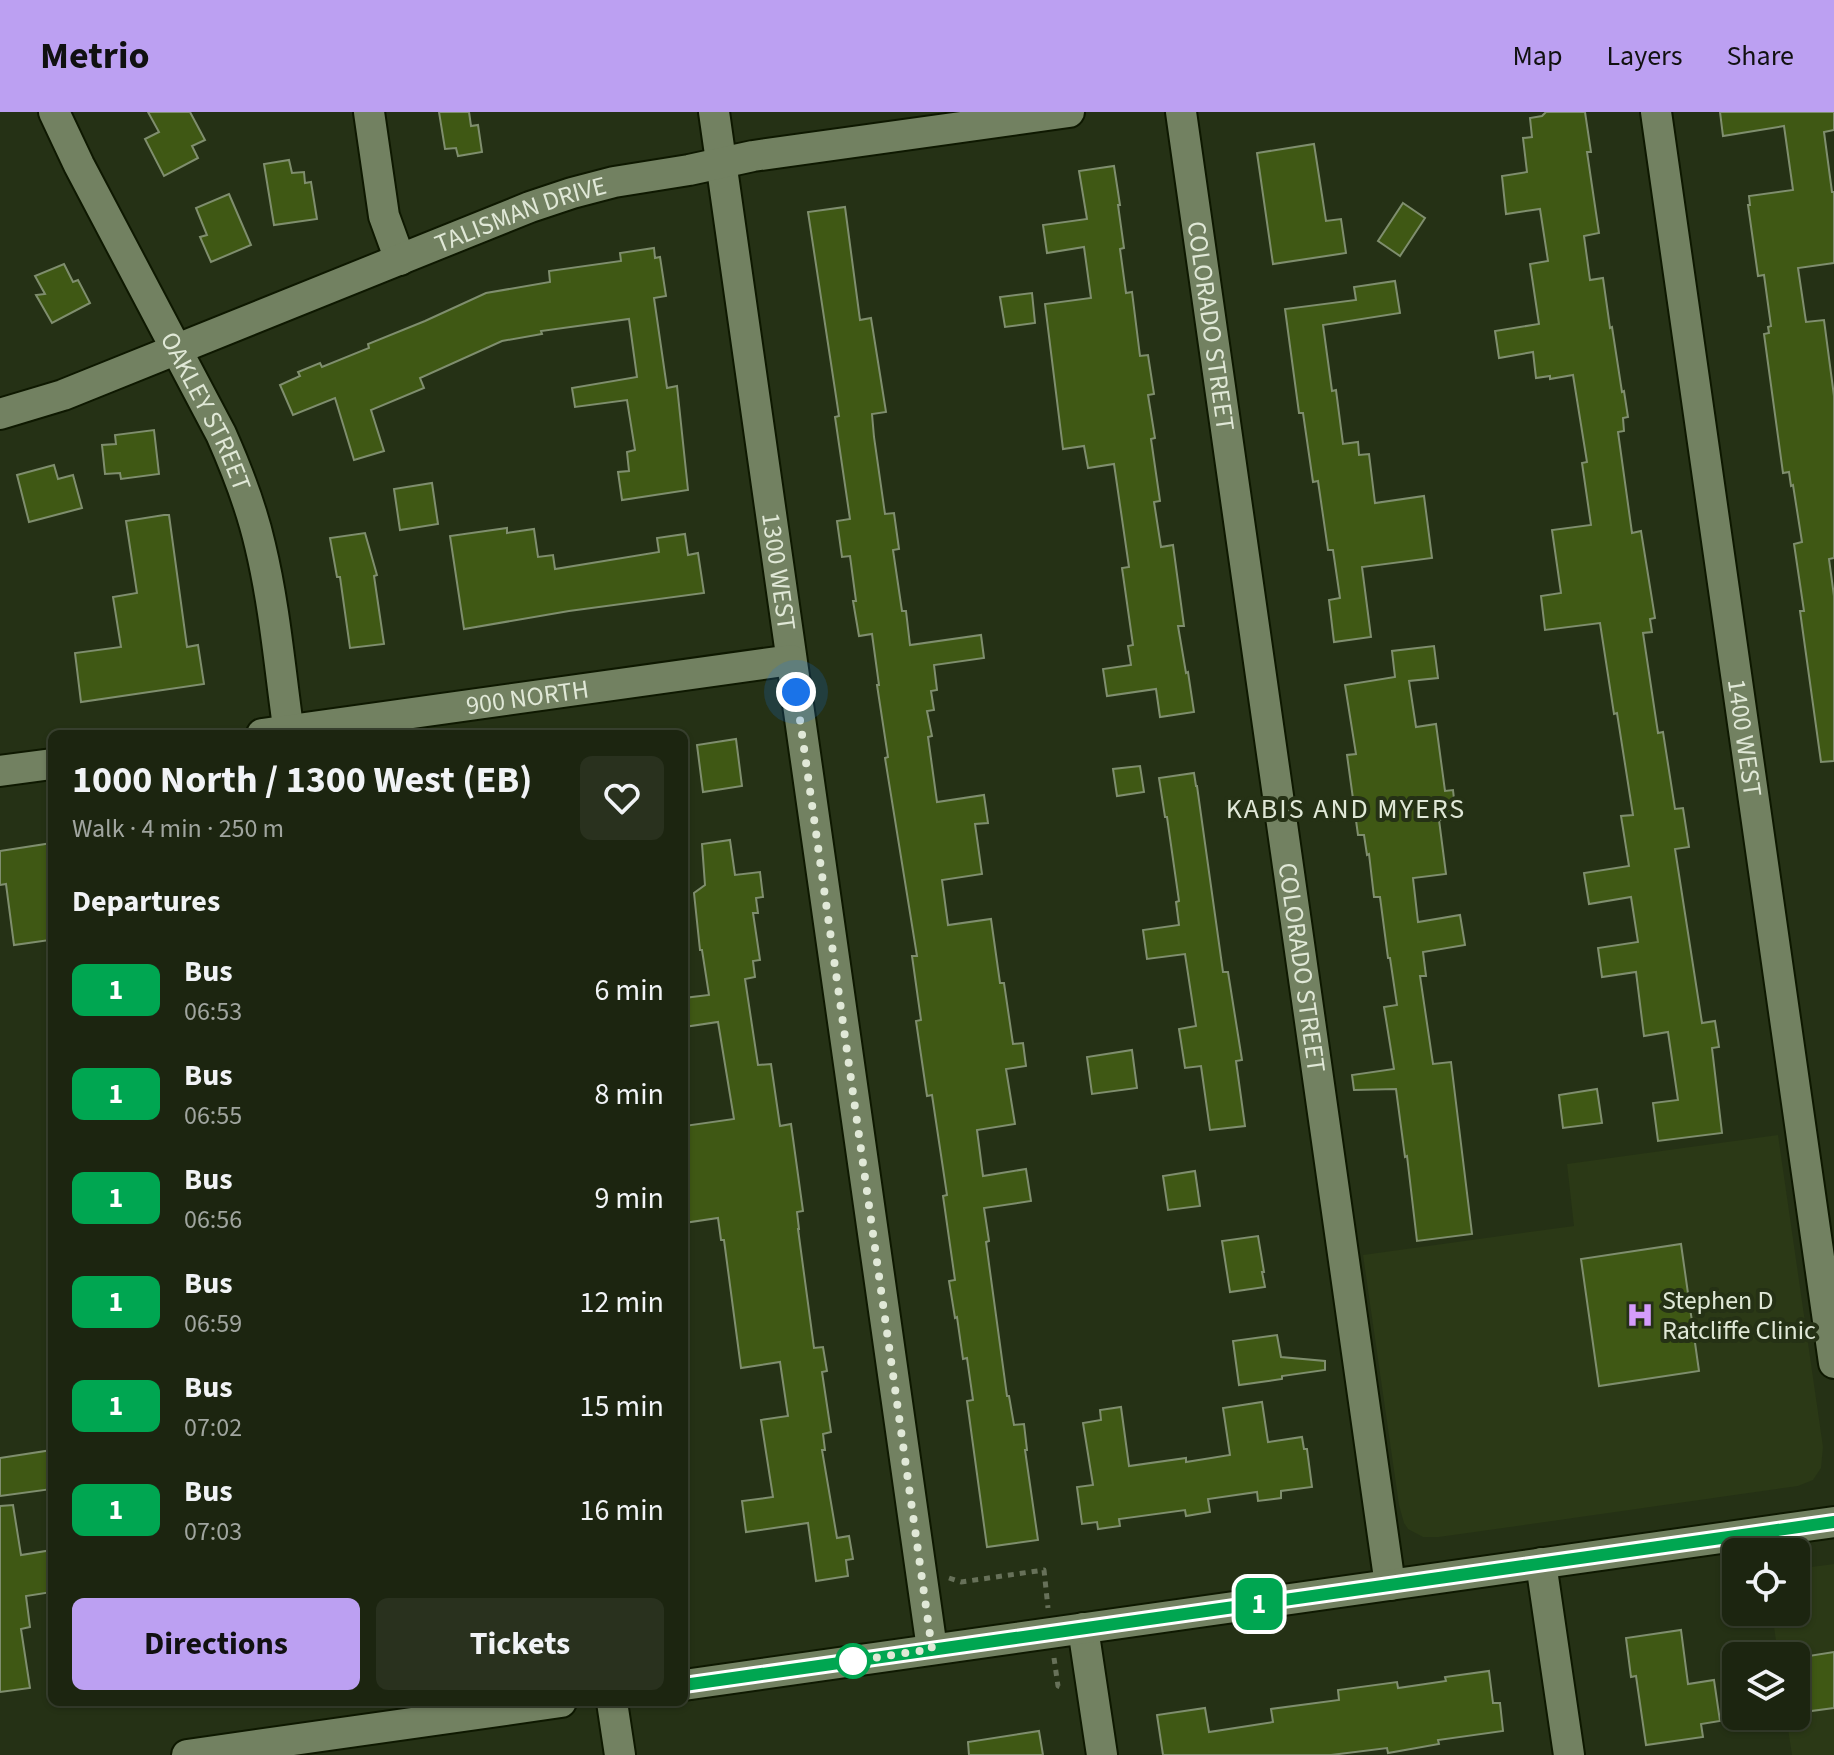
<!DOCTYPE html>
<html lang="en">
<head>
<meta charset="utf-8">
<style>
	body { margin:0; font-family:"Source Sans 3",sans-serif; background:#29311e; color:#f1f3f6; height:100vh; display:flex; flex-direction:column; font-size:30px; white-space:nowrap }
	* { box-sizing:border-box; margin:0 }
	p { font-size:26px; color:#a0a59f }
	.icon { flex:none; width:44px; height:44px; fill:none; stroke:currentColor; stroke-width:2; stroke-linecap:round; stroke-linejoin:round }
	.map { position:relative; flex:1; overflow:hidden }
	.sheet { position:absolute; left:48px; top:618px; width:640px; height:976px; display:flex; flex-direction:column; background:#1c2510; border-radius:12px; box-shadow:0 2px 6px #0004,0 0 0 2px #3a4230 }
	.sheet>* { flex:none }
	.badge { padding:0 16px; border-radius:12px; font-size:28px; line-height:52px }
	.buttons { position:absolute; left:1722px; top:1426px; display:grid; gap:16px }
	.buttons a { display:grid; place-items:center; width:88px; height:88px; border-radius:12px; background:#1c2510; box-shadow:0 2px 6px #0004,0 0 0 2px #3a4230; font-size:40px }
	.you { position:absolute; width:40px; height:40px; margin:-20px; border:6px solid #fff; border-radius:50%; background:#1a73e8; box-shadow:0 0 0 12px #1a73e833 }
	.map>.badge { position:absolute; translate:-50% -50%; box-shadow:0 0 0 4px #fff }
	h2 { padding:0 24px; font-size:30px; line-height:72px }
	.round { display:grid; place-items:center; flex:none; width:84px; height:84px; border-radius:12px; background:#29311e }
	.summary { display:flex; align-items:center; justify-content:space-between; height:136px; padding:0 24px }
	h1 { font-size:38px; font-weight:700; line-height:60px }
	.action { display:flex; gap:16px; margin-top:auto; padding:16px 24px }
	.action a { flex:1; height:92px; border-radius:12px; background:#bca0f2; color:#111; font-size:32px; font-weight:700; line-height:92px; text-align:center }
	.action a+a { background:#29311e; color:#f1f3f6 }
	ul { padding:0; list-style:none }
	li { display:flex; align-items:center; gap:24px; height:104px; padding:0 24px }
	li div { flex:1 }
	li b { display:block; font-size:30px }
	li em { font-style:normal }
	li .badge { min-width:88px; font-weight:700; text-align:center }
	header { display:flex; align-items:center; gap:48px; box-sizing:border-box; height:112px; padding:0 40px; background:#bca0f2; color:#111 }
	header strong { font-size:38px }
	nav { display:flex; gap:44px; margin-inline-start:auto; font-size:28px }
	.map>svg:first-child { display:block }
</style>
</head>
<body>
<header>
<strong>Metrio</strong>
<nav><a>Map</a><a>Layers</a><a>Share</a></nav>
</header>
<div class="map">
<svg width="1834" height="1643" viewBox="0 0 1834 1643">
	<rect width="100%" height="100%" fill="#253115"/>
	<!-- built -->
	<g fill="#2b3916">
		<polygon points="1778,1023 1823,1335 1821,1356 1813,1368 1798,1374 1439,1425 1423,1425 1408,1417 1404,1411 1399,1393 1363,1143 1574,1114 1567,1052"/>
		<polygon points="1834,1452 1834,1643 1792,1643 1786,1604 1796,1604 1796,1544 1778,1544 1772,1500 1796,1500 1796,1457"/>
	</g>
	<!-- building -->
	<g fill="#3f5814" stroke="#7f8e6e" stroke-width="2">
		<polygon points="148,0 190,0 205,28 192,34 198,46 164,64 145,27 159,20"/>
		<polygon points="439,0 469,0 471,14 478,13 482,40 458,44 456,36 445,37"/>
		<polygon points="1546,0 1585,0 1591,40 1587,40 1599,121 1584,124 1590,168 1603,166 1610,216 1612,215 1622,280 1624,279 1628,305 1623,306 1624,319 1618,320 1632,421 1641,419 1655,506 1650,507 1652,520 1643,521 1658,621 1663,620 1675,697 1683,696 1689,735 1675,737 1702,911 1715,909 1719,935 1712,936 1722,1021 1658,1029 1653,991 1678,988 1668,920 1644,924 1636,860 1602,865 1598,836 1638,830 1631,785 1589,792 1584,761 1629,754 1621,704 1633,703 1617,601 1614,602 1600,511 1545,518 1541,484 1561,481 1552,418 1591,413 1582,351 1587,350 1573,263 1550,267 1550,264 1536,266 1533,240 1499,246 1495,219 1539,212 1530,152 1548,149 1540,97 1506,102 1502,64 1527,60 1523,26 1532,25 1530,6 1542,4"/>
		<polygon points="1720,0 1834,0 1834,18 1824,20 1832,80 1834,80 1834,151 1798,156 1806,210 1824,208 1834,284 1834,446 1829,447 1834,484 1834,649 1821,650 1800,499 1804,499 1794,432 1802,430 1793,373 1791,374 1789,360 1783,361 1764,222 1769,221 1768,215 1771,214 1764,163 1758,164 1748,93 1750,93 1749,84 1793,78 1784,14 1723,24"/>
		<polygon points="1314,32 1326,109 1341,107 1346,141 1273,152 1257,41"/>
		<polygon points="289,48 292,61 304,60 305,71 311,70 317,107 274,113 264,52"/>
		<polygon points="1114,54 1120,93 1118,93 1124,136 1120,137 1126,181 1132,180 1140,244 1148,243 1154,282 1148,283 1155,326 1151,327 1160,389 1154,390 1161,435 1173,433 1184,514 1178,514 1186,561 1188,560 1194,600 1160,605 1156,577 1107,584 1103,557 1131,553 1128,534 1133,533 1122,456 1129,455 1114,352 1088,356 1084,334 1063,337 1045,192 1091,186 1084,135 1047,141 1043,113 1087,107 1079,59"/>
		<polygon points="229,82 251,133 211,150 200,125 207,123 196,96"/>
		<polygon points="1403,91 1425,106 1400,144 1378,129"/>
		<polygon points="845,95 860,208 871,206 886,300 872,302 874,325 885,402 894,401 899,437 893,438 902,499 906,499 910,533 981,523 984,546 934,553 937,578 931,579 934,598 927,599 932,624 928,625 937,690 984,683 988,711 975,712 982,762 942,768 948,813 991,807 1000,871 1004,871 1013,932 1023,931 1026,954 1006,957 1015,1012 977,1018 983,1064 1026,1057 1031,1089 984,1096 989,1129 986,1130 1007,1284 1009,1284 1014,1313 1024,1312 1027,1338 1025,1338 1038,1428 987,1435 967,1289 973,1288 967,1246 963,1247 957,1205 955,1206 949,1169 955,1168 943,1084 947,1083 932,983 927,984 916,909 921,908 912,844 917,844 885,646 888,645 877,573 879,573 872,522 859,524 853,489 856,489 850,444 842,445 837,409 850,407 835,305 839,304 808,100"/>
		<polygon points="654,136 655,146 660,145 666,184 654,186 667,276 677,274 688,378 622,388 618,360 629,359 627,340 635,338 627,288 575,295 572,276 637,265 629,207 541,219 542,222 502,229 420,266 424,276 371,298 384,339 354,348 335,286 293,303 280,273 300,264 298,260 320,251 322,255 369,236 368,232 425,209 486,181 550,170 549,159 621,149 620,141"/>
		<polygon points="64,152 73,170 78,168 90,191 52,211 36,183 45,182 35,164"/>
		<polygon points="1395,169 1400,201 1323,213 1332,279 1336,278 1343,332 1358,330 1359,343 1369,342 1375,391 1424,384 1432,446 1362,455 1371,525 1334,530 1329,488 1340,486 1333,438 1328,438 1318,369 1313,370 1303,301 1299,301 1285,197 1356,188 1354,175"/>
		<polygon points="1032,181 1035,211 1005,215 1000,185"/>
		<polygon points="154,318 159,362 121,367 120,361 105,362 102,333 116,332 115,323"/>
		<polygon points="54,353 58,367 73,363 82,396 29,410 17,363"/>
		<polygon points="432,371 438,412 400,418 394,377"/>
		<polygon points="164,403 169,403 187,535 198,533 204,572 81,590 75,541 121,535 113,485 137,481 126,409"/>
		<polygon points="507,416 507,421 534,417 538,445 553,443 555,457 659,440 657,426 685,422 688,443 698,441 704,481 569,499 464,517 450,424"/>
		<polygon points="365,421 377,463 374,464 384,532 350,536 340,465 337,465 330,426"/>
		<polygon points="1434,534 1438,566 1409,569 1416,615 1436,612 1445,679 1453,678 1456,705 1439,708 1446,762 1413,766 1418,810 1460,803 1465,833 1423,840 1426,864 1420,864 1433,952 1451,950 1472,1122 1417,1129 1407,1044 1405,1045 1396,977 1354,978 1352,963 1394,957 1384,895 1397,893 1390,846 1388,846 1380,785 1374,785 1369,742 1367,743 1364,723 1358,723 1347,643 1356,642 1345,573 1395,565 1392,539"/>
		<polygon points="736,627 742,674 703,680 697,633"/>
		<polygon points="1140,654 1144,680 1117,684 1113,657"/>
		<polygon points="1194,661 1196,674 1197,674 1223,860 1228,860 1242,948 1236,949 1245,1014 1210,1018 1201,954 1185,956 1179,917 1196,914 1185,842 1147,847 1143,818 1179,813 1176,790 1179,789 1167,705 1165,705 1159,666"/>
		<polygon points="730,728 735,763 760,760 763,785 756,786 758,801 753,801 760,848 753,849 755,865 745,867 758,953 771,952 780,1014 791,1012 803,1099 797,1100 799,1117 798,1117 814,1236 823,1235 827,1259 822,1260 831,1320 823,1322 825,1338 822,1338 837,1426 849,1424 853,1447 846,1448 848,1464 816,1469 808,1411 746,1420 742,1389 773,1385 761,1308 788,1304 780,1250 741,1256 724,1128 721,1128 718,1106 684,1111 684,1014 734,1007 718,910 684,915 684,886 709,883 702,838 700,838 694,781 705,773 702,732"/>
		<polygon points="52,731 52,815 48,815 50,828 14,833 6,772 0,773 0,739"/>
		<polygon points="1132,938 1137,976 1092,982 1087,945"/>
		<polygon points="1597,977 1602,1011 1563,1016 1559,983"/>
		<polygon points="1195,1059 1200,1094 1168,1098 1163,1064"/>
		<polygon points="1258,1124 1264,1160 1262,1160 1265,1175 1230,1180 1222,1129"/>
		<polygon points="1681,1132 1699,1259 1599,1274 1581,1147"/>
		<polygon points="1277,1223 1281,1245 1325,1249 1325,1258 1282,1264 1282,1267 1239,1273 1233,1229"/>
		<polygon points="1262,1290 1268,1330 1302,1325 1304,1337 1307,1337 1312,1375 1281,1379 1281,1386 1258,1389 1257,1380 1208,1387 1210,1400 1186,1404 1185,1398 1119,1407 1120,1414 1098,1417 1097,1410 1082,1412 1077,1375 1093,1373 1083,1311 1101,1308 1100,1298 1121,1295 1129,1354 1186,1346 1186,1350 1230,1343 1223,1296"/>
		<polygon points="52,1338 52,1377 0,1384 0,1346"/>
		<polygon points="13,1393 21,1443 52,1438 52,1480 26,1484 30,1515 21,1517 30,1576 0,1580 0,1394"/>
		<polygon points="1681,1518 1688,1572 1714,1568 1720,1609 1701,1612 1703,1625 1646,1633 1636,1564 1631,1565 1626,1526"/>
		<polygon points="1834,1540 1834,1596 1796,1601 1796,1546"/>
		<polygon points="1489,1559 1493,1591 1500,1591 1503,1619 1438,1628 1439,1632 1388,1641 1387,1636 1331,1643 1163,1643 1157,1603 1205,1596 1209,1620 1273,1610 1271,1597 1339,1588 1338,1578 1397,1570 1398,1576 1446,1569 1445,1565"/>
		<polygon points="1039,1619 1043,1643 969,1643 968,1630"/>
	</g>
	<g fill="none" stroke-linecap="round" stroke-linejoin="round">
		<!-- minor casing -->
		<g stroke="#0e1800" stroke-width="34">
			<g id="minor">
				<path id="s1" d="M54,0l25,53 142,269c16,36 30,72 39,111 15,62 20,126 29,189"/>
				<polyline points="369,0 384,104 400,148"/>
				<path id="s2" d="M714,0l218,1537"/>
				<path id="s3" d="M1181,0l209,1473"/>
				<path id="s4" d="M1656,0l178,1251"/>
				<path id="s5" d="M0,302l63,-19 467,-188 42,-14 42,-11 75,-12 64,-14 316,-44"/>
				<path id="s6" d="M262,622l529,-74"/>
				<polyline points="0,659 52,652"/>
				<polyline points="1541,1451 1569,1643"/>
				<polyline points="1083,1516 1102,1643"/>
				<polyline points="684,1573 1834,1410"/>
				<polyline points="612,1590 620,1643"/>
				<polyline points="187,1643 561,1590"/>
			</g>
		</g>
		<!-- path -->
		<g stroke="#677159" stroke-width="5" stroke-dasharray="6 6" stroke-linecap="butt">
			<polyline points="949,1466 961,1470 1044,1458 1048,1496"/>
			<polyline points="1054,1546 1058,1574 1063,1576"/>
		</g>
		<!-- minor -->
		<use href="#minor" stroke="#728161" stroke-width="30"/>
	</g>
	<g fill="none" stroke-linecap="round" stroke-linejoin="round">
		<!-- line casing -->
		<g stroke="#fff" stroke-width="18">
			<polyline id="line" points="684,1573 1834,1410"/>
		</g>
		<!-- line -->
		<use href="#line" stroke="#00a651" stroke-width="12"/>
		<!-- walk -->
		<polyline stroke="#e0e8d7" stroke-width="8" stroke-dasharray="0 14.4" points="796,580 932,1537 853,1549"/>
	</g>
	<!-- icons -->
	<defs>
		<g id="hospital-bare" transform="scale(2.16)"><path d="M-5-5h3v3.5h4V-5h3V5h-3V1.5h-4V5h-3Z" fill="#d49cfb" stroke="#253115" stroke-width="2.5" paint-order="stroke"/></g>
	</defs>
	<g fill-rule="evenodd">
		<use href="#hospital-bare" x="1640" y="1203"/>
	</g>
	<!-- markers -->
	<circle fill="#fff" stroke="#00a651" stroke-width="4" cx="853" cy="1549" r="16"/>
	<g text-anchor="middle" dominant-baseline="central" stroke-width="8" stroke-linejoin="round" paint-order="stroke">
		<!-- street labels -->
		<g font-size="26" fill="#e0e8d7" stroke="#253115">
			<text stroke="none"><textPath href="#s5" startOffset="558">TALISMAN DRIVE</textPath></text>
			<text stroke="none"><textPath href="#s3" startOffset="216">COLORADO STREET</textPath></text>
			<text stroke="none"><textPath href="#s1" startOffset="336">OAKLEY STREET</textPath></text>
			<text stroke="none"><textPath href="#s2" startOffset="464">1300 WEST</textPath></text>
			<text stroke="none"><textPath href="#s6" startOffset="268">900 NORTH</textPath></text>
			<text stroke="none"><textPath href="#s4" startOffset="632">1400 WEST</textPath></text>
			<text stroke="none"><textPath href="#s3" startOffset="864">COLORADO STREET</textPath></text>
		</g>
		<!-- poi labels -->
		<g font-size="26" fill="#e0e8d7" stroke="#253115" text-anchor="start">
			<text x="1662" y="1188">Stephen D<tspan x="1662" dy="30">Ratcliffe Clinic</tspan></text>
		</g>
		<!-- neighbourhood labels -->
		<g font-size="28" letter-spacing="2" fill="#e0e8d7" stroke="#253115">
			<text x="1346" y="697">KABIS AND MYERS</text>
		</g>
	</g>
</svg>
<div class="buttons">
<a><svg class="icon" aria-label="locate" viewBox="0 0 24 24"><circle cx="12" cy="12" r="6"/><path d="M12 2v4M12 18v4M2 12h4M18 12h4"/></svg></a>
<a><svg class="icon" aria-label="layers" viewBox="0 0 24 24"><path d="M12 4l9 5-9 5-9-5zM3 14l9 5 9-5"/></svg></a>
</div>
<div class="you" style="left:796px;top:580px"></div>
<b class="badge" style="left:1259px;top:1492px;background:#00a651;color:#fff">1</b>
<section class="sheet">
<div class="summary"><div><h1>1000 North / 1300 West (EB)</h1><p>Walk · 4 min · 250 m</p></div><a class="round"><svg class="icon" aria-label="heart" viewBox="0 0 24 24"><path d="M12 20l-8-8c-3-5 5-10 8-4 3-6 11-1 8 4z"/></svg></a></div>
<h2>Departures</h2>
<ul>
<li><span class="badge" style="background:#00a651;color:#fff">1</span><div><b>Bus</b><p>06:53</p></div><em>6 min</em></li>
<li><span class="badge" style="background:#00a651;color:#fff">1</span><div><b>Bus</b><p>06:55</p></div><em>8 min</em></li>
<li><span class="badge" style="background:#00a651;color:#fff">1</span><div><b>Bus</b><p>06:56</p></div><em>9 min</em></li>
<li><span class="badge" style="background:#00a651;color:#fff">1</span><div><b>Bus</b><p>06:59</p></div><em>12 min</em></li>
<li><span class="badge" style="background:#00a651;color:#fff">1</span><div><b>Bus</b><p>07:02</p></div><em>15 min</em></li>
<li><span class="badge" style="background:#00a651;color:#fff">1</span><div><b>Bus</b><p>07:03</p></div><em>16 min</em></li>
</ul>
<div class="action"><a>Directions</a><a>Tickets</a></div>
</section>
</div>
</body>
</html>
